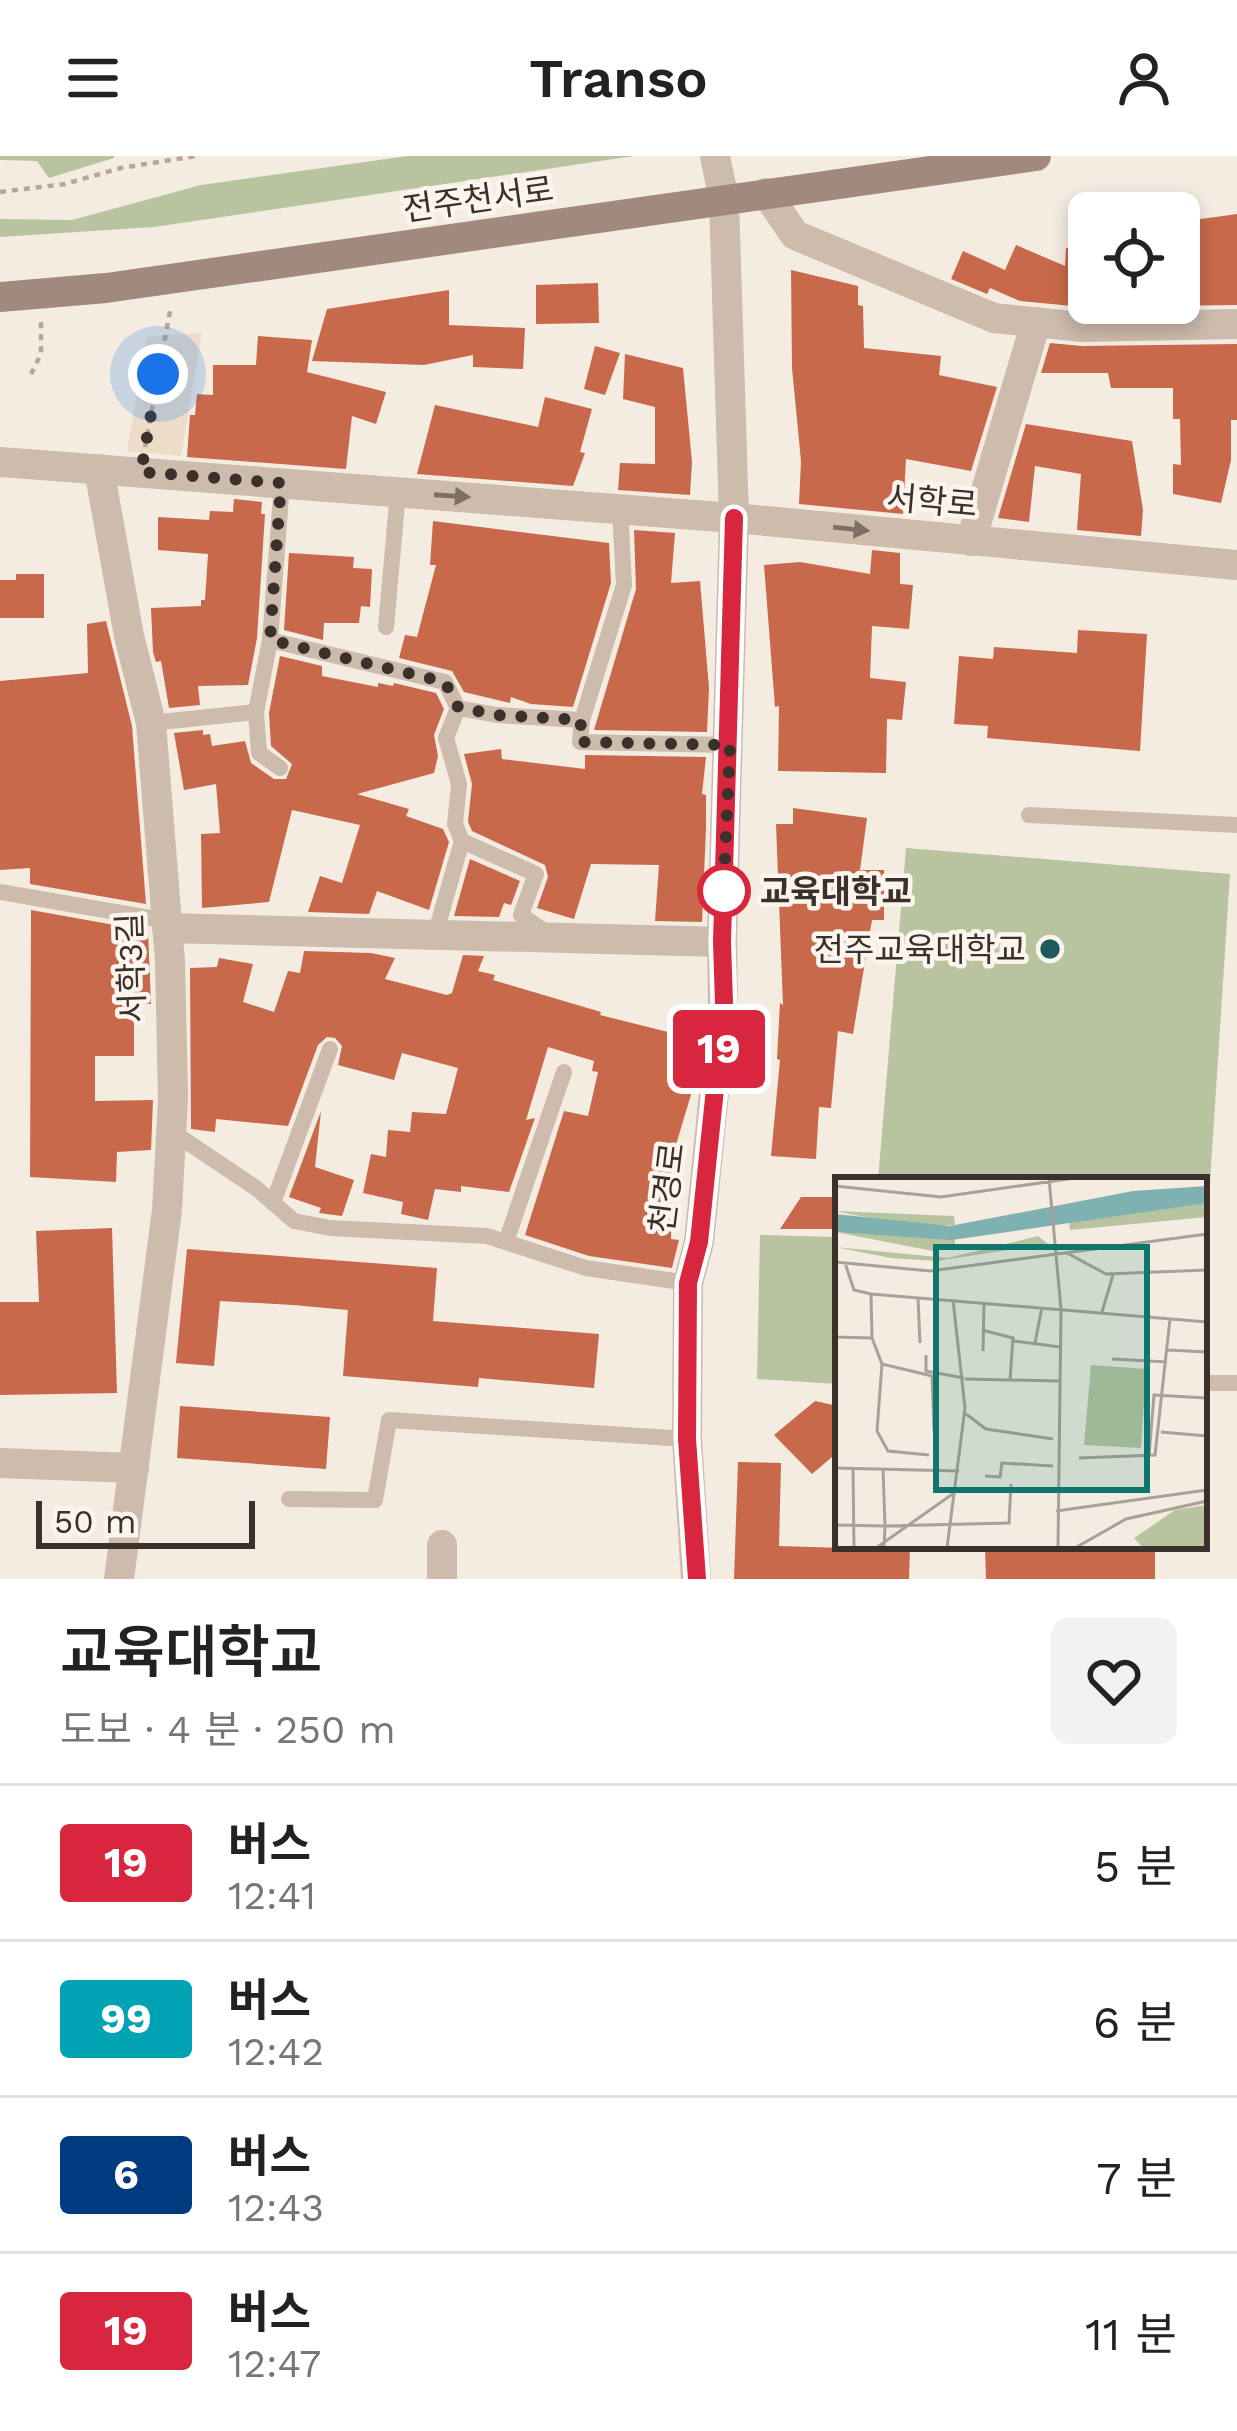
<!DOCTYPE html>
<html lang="ko">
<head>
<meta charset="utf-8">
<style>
	body { margin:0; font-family:"Work Sans","Noto Sans KR",sans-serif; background:#f2f2f2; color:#222; height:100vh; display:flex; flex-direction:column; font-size:45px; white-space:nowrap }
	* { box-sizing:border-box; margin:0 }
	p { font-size:39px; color:#767676 }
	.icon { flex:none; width:66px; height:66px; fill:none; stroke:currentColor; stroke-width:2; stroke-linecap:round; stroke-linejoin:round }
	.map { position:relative; height:1423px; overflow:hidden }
	.panel { display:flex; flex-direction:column; background:#fff; flex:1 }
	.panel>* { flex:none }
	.badge { padding:0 24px; border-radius:9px; font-size:42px; line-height:78px }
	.fabs { position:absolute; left:1068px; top:36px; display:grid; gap:24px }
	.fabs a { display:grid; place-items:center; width:132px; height:132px; border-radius:18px; background:#fff; box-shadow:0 6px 18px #0003; font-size:60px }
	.scale { position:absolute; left:36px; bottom:30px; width:219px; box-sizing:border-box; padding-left:12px; border:6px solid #3b302b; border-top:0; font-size:33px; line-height:42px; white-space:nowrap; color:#3b302b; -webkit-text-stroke:9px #fbf5ee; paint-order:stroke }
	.you { position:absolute; width:60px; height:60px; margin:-30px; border:9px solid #fff; border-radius:50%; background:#1a73e8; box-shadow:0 0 0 18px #1a73e833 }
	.map>.badge { position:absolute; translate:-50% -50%; box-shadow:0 0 0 6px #fff }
	.round { display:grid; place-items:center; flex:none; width:126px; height:126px; border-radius:18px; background:#f2f2f2 }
	.summary { display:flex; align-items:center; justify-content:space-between; height:204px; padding:0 60px }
	h1 { font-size:57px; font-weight:600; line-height:90px }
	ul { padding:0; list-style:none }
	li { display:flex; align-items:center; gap:36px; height:156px; padding:0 60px; border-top:3px solid #e0e0e0 }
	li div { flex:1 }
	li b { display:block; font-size:45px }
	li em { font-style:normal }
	li .badge { min-width:132px; font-weight:700; text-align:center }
	header { display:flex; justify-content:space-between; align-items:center; height:156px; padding:0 60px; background:#fff; font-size:54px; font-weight:600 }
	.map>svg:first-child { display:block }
</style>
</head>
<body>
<header><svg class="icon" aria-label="menu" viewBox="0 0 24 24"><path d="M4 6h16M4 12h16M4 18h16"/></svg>Transo<svg class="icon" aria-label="person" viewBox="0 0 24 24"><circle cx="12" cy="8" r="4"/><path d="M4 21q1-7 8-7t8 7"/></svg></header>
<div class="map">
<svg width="1237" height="1423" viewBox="0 0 1237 1423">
	<rect width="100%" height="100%" fill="#f4ebe1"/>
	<!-- green -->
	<g fill="#b8c4a0">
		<polygon points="0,0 114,0 114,2 49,22 37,5 0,4"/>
		<polygon points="408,0 634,0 154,71 0,81 0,63 72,64 201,29"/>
		<polygon points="906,692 1230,718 1204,1119 1204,1024 878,1024"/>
		<polygon points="760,1079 838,1081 838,1228 757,1223"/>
	</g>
	<!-- plaza -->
	<polygon fill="#ecdcc8" points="202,177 181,300 127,295 147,180"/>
	<!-- building -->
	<g fill="#c8694b">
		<polygon points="1237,58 1237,149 1083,151 1020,145 990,132 987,138 951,123 963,95 1005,114 1016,89 1065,110 1066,92 1089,92 1089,147 1179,147 1179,66"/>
		<polygon points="791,114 858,130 858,149 863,150 864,192 941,200 939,219 997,231 971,315 906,303 903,358 799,348 801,305 792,212"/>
		<polygon points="598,127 599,167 536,168 536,129"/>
		<polygon points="449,134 449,169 525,172 523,213 473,211 473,199 424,209 312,205 327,153"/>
		<polygon points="258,180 312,184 307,216 386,236 376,268 352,260 346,313 187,301 190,259 195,259 197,238 213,239 213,209 256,209"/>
		<polygon points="1050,187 1082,190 1237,188 1237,264 1231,264 1231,304 1221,347 1173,338 1173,308 1181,309 1180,263 1173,263 1173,232 1111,232 1108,217 1041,217"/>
		<polygon points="595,190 620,197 605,239 584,233"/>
		<polygon points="625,198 683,212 692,306 690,339 618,334 620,307 655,308 655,251 623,243"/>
		<polygon points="545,241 592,253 580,296 585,297 573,330 417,318 435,249 538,271"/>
		<polygon points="1026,268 1132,285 1143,354 1141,380 1077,374 1081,318 1035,310 1029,366 998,362"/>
		<polygon points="234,343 262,346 261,358 265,358 257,482 248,529 198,530 200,549 169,552 161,505 156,506 153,496 151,452 201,450 201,444 205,444 208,398 158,394 158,361 209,364 210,355 233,356"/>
		<polygon points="433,365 609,387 611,427 573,551 531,548 511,541 510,547 464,536 452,515 399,502 405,479 417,481 436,409 430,409"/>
		<polygon points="634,374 675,377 671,427 700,425 709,532 707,576 594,574 636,433"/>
		<polygon points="872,394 900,397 900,428 913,429 909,473 872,470 870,522 906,526 902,564 887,563 886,617 778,615 779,550 775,551 764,409 800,406 870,418"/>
		<polygon points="289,397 354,401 353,412 372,413 370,451 361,450 359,467 324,467 323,484 284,474"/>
		<polygon points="16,418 44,418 44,462 0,462 0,424 16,424"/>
		<polygon points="106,465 132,570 146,748 30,728 30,712 0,714 0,525 88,517 87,468"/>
		<polygon points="1078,474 1147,478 1140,595 987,582 988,570 954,568 959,500 993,503 994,491 1077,497"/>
		<polygon points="280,500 322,510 322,520 378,531 378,527 393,530 394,527 436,537 444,553 434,579 438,600 434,617 357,638 409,653 406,660 443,673 449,686 429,754 377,735 369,758 308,756 320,720 342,727 360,669 292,654 269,746 202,752 201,678 220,677 216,628 184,634 174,577 203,574 203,579 210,578 212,590 245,585 251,607 274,623 286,623 292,608 271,590 269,557"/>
		<polygon points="501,593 502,603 585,613 585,599 706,601 702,638 706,639 706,672 702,766 655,765 659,709 591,708 574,763 537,752 548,721 545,709 472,675 468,666 472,628 464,598"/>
		<polygon points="793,652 867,662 860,714 884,714 884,764 872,764 853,878 838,875 831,952 819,951 816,1003 771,1000 780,904 777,903 780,847 783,849 776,668 793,668"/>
		<polygon points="470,703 520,725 511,749 504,747 499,761 454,760"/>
		<polygon points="31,754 148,775 151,848 134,848 134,900 95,900 95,945 153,944 151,994 117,996 116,1026 30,1021"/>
		<polygon points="304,795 371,797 395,802 385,823 447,839 452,837 463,799 484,800 478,815 495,819 493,824 601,856 600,859 700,884 696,922 672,1002 671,1083 679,1084 672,1112 589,1100 525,1079 564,955 588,960 598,916 592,915 594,905 548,891 526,964 535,962 509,1036 461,1030 461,1036 435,1033 428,1064 401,1058 403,1046 363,1037 371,998 386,1001 388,974 410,976 412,956 446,958 458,912 402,897 394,924 338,909 342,890 335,882 327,881 318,889 288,970 216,963 215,976 191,973 190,812 217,811 219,802 253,808 243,846 274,856 288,815 300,817"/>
		<polygon points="321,955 315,1011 354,1024 342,1060 319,1057 321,1052 289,1041"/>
		<polygon points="801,1041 835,1041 836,1073 780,1073"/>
		<polygon points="112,1072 117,1237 0,1239 0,1146 39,1146 36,1075"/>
		<polygon points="187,1093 437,1112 433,1165 599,1178 594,1232 479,1222 478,1231 343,1220 348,1154 293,1149 220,1145 214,1210 176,1207"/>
		<polygon points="815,1245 838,1250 838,1296 812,1318 774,1279"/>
		<polygon points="180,1250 330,1261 326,1313 177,1302"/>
		<polygon points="738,1306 781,1307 779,1390 910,1394 909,1423 734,1423"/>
		<polygon points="985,1390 1155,1390 1155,1423 986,1423"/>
	</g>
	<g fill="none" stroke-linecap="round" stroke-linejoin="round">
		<!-- path -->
		<g stroke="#b9a596" stroke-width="4.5" stroke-dasharray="6 6" stroke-linecap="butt">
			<polyline points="0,36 65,28 121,12 196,0"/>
			<polyline points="31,218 41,198 41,166"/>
			<polyline points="145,291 170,155"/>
		</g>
		<!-- lane -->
		<g stroke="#cdbbac" stroke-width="16">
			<polyline points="386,471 398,336"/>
			<polyline points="270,484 445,526 458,552 446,582 459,628 455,668 462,685 435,779"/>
			<polyline points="458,552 497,559 582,564 580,586 730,589"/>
			<polyline points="582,564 624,429 620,353"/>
			<polyline points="151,567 256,556"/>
			<polyline points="280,612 259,597 256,556 270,484 282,327"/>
			<polyline points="1029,659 1237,669"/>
			<polyline points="462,685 536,718 521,759 550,779"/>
			<polyline points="0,736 167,765"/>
			<polyline points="171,975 256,1032 294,1065 330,1072 487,1080 586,1112 688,1127"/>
			<polyline points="273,1047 330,893"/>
			<polyline points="506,1086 564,916"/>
			<polyline points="1204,1227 1237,1227"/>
			<polyline points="289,1343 375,1344 389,1264 687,1283"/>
		</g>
		<!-- street -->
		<g stroke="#cdbbac" stroke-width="30">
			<polyline points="766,37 795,79 994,162 1082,171 1237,168"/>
			<polyline points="0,306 734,362 1237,409"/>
			<polyline points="99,313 129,480 151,567 170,805 173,943 167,1054 119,1423"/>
			<polyline points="971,385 1036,166"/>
			<polyline points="167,772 722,786"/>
			<polyline points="0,1307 134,1312"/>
			<polyline points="442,1389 442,1423"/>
			<polyline points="696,1423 687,1283 688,1127 699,1086 723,847 722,786 734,362 724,44 715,0"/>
		</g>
		<!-- secondary -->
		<polyline stroke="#a18a7d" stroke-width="30" points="0,141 106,132 1036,0"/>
	</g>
	<!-- one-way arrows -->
	<defs><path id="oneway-solid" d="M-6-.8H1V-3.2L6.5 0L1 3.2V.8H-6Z" transform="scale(3)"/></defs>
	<g fill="#7d6f65">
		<use href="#oneway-solid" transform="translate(452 340) rotate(4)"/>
		<use href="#oneway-solid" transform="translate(851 373) rotate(6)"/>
	</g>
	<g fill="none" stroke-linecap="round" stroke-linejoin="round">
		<!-- line casing -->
		<g stroke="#fff" stroke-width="27">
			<polyline id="line" points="697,1423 687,1283 688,1127 699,1086 724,847 722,786 734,362"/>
		</g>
		<!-- line -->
		<use href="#line" stroke="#d7263d" stroke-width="18"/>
		<!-- walk -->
		<polyline stroke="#3b302b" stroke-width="12" stroke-dasharray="0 21.6" points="158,218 141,316 281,327 270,484 445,526 458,551 497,559 581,564 580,586 730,589 723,747 724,735"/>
	</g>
	<!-- markers -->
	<circle fill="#fff" stroke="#d7263d" stroke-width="6" cx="724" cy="735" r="24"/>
	<circle fill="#1f5a5e" stroke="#fbf5ee" stroke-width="4.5" cx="1050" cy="793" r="12"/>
	<g text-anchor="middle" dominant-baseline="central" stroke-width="9" stroke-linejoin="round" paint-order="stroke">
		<!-- street labels -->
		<g font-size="33" fill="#3b302b" stroke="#fbf5ee">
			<text transform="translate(478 43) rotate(-8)">전주천서로</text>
			<text transform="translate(932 345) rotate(5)">서학로</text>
			<text transform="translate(131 812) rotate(-92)">서학3길</text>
			<text transform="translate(667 1032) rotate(-83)">천경로</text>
		</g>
		<!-- stop labels -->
		<g font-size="33" font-weight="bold" fill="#3b302b" stroke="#fbf5ee" text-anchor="start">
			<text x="760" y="735">교육대학교</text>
		</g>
		<!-- poi labels -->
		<g font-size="33" fill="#3b302b" stroke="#fbf5ee" text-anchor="end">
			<text x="1026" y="793">전주교육대학교</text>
		</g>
	</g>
	<!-- overview -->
	<g transform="translate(835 1021)">
		<rect width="372" height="372" fill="#f4ebe1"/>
		<path d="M372,26v14l-137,13 -1,-9 23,-6zM0,34l119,5 1,9 -39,2zM0,55l120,7v8l-22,4zM203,59l10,8 -112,17 -45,-3 -56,-11 113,11zM256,188l55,4 -5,79 -57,-3zM372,328v43h-64l-9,-10 41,-28z" fill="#b8c4a0"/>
		<path d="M372,9v17l-255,37 -117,-8v-18l115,12 183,-35z" fill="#7fb0b2"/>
		<path fill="none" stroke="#aaa098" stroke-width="3" d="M214,1l12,131 -3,239M0,9l106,11 134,-19M232,76l39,21 101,-4M0,85l95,9 277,-37M10,86l9,27 17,4 336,28M36,117l1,44 10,26 50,12 2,55M83,121l2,45M267,135l11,-37M147,153l31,8 -3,42M0,160l37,1M179,164l46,6M200,166l7,-36M333,173l39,2M148,174l1,-48M91,178v16l38,7M277,182l55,3M47,187l-5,67 11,20 41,4M130,202l94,2M131,237l20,15 67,10M326,255l46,4M314,279l5,-61 53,3M244,281l76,-3 15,-136M0,291l124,3M18,291l1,80M48,291l2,58 124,-3 2,-39M150,299l15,1 2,-14 51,3M221,334l151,-21M0,348l50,1 -1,22M41,371l78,-55M112,371l18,-140 -12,-108M240,371l51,-29 81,-18"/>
		<path fill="#0f766e" fill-opacity="0.15" stroke="#0f766e" stroke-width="6" d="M101,70h211v243h-211z"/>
		<rect width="372" height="372" fill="none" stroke="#3b302b" stroke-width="6"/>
	</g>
</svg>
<div class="fabs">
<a><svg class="icon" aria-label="locate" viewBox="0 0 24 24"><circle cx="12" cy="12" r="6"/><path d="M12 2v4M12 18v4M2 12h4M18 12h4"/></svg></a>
</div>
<div class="scale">50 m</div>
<div class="you" style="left:158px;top:218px"></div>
<b class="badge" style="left:719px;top:893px;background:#d7263d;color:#fff">19</b>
</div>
<section class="panel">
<div class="summary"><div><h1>교육대학교</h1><p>도보 · 4 분 · 250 m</p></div><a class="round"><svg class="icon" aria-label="heart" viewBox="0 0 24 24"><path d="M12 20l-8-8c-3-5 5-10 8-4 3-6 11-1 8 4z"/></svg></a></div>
<ul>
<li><span class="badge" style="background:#d7263d;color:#fff">19</span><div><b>버스</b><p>12:41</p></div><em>5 분</em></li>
<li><span class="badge" style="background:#00a3b4;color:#fff">99</span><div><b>버스</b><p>12:42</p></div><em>6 분</em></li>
<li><span class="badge" style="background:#003b80;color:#fff">6</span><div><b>버스</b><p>12:43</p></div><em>7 분</em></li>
<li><span class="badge" style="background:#d7263d;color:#fff">19</span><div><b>버스</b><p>12:47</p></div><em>11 분</em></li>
</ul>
</section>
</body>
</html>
